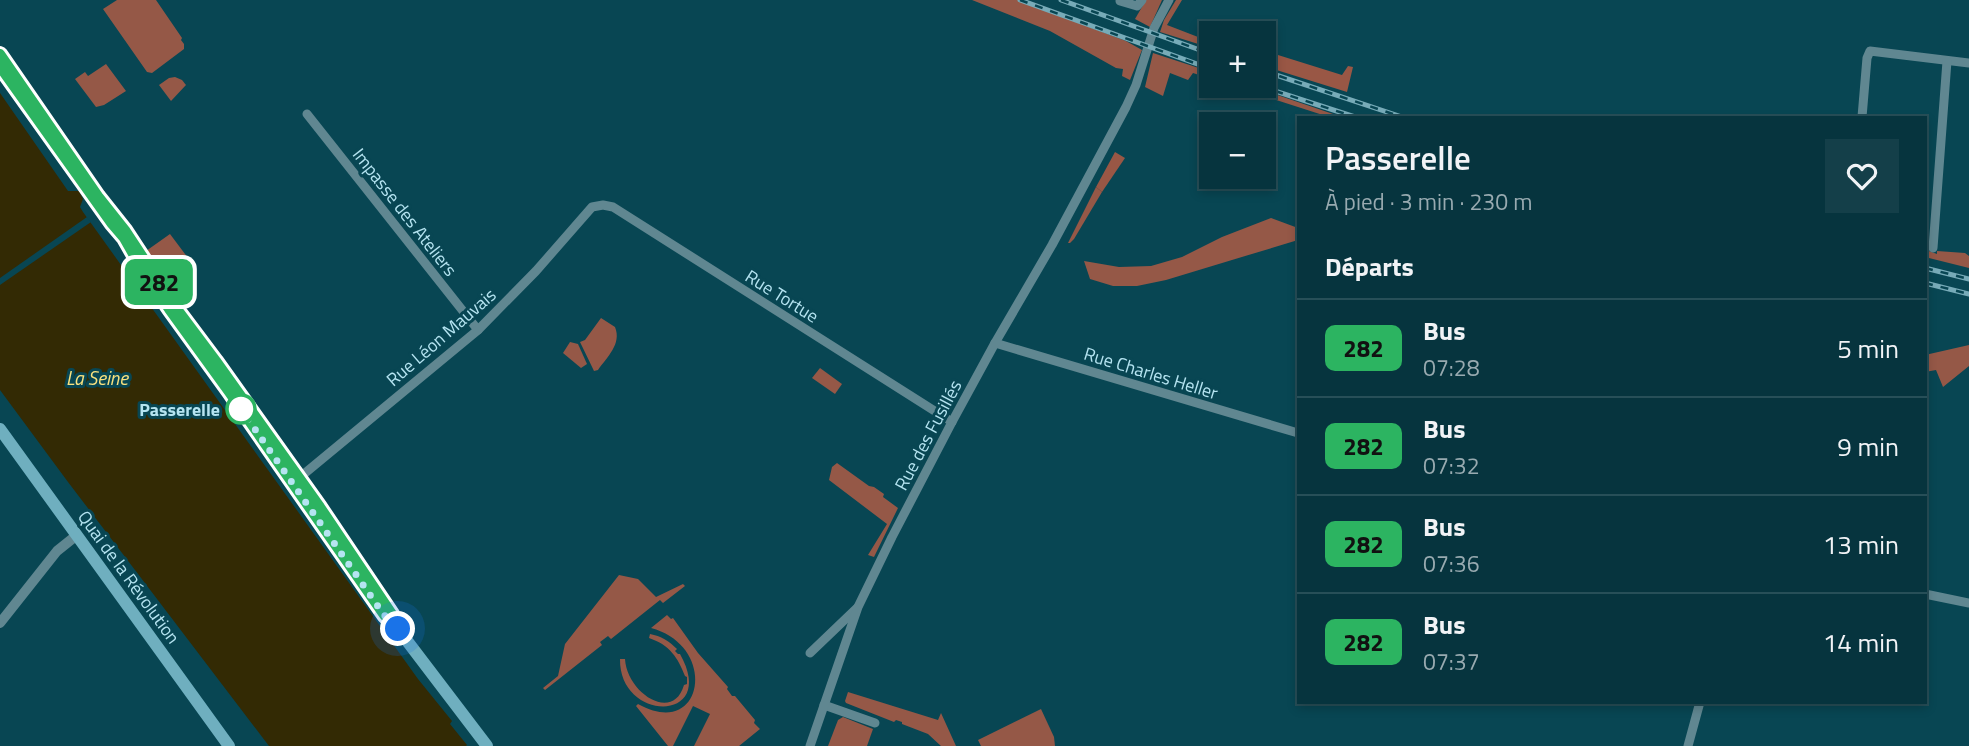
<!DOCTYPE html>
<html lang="fr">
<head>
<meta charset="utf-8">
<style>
	body { margin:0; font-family:"Titillium Web",sans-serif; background:#143f49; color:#f1f3f6; height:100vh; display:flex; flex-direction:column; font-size:26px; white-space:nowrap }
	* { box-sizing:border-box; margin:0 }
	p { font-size:23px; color:#98aab0 }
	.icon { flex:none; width:38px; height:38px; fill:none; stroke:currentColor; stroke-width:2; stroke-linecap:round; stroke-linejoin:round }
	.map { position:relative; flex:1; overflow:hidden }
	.sheet { position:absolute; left:1297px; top:116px; width:630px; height:588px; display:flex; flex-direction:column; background:#06343e; border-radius:0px; box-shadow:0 4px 10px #0003,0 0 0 2px #274f58 }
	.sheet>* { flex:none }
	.badge { padding:0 14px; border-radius:10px; font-size:24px; line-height:46px }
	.controls { position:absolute; left:1199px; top:21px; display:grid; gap:14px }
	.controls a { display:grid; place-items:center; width:77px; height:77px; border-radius:0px; background:#06343e; box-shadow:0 4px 10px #0003,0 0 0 2px #274f58; font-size:35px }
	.you { position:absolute; width:35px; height:35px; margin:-18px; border:5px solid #fff; border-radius:50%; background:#1a73e8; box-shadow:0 0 0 10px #1a73e833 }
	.map>.badge { position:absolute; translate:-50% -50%; box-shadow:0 0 0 4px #fff }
	h2 { padding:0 28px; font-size:26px; line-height:63px }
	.round { display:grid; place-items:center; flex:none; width:74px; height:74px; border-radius:0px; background:#143f49 }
	.head { display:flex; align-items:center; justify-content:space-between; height:119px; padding:0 28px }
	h1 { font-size:33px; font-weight:600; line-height:52px }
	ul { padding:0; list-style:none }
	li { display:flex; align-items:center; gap:21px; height:98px; padding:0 28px; border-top:2px solid #274f58 }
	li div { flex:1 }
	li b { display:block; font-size:26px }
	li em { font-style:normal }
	li .badge { min-width:77px; font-weight:700; text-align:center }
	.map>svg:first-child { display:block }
</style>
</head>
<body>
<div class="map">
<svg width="1969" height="746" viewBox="0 0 1969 746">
	<rect width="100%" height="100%" fill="#084653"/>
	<!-- green -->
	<g fill="#955847">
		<polygon points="117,0 156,0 182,38 181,40 184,44 184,49 152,73 147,72 103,9"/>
		<polygon points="972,0 1018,0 1126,41 1142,50 1130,80 1122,76 1123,69 1116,68 1050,31"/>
		<polygon points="1146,0 1162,0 1150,27 1135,19"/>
		<polygon points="1176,0 1182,0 1167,25 1211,42 1211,48 1160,32 1164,20"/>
		<polygon points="1153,53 1211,72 1211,79 1193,73 1188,80 1170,73 1163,96 1145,87"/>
		<polygon points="106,64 126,91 104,105 96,107 75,79 85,72 88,76"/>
		<polygon points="175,77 182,80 186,85 171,101 159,85 169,78"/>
		<polygon points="1233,86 1251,86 1336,115 1335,117 1329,117"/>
		<polygon points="1096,187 1102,192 1074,239 1070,243 1068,243"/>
		<polygon points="1271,218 1298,228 1298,240 1166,280 1137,286 1113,286 1090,279 1084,261 1119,267 1151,266 1182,257 1222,237"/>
		<polygon points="170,234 188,258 164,276 146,251"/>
		<polygon points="1925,247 1926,250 1937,254 1937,251 1965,253 1969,256 1969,268 1925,257"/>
		<path d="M601,318l14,9c7,17 -8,30 -17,43l-4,1 -14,-29 5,-2z"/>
		<polygon points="570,342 578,344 587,364 581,368 563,353"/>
		<polygon points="1969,345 1969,366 1943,387 1936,370 1925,372 1925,355"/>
		<polygon points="820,368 842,384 835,394 812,378"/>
		<polygon points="837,463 869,486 874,487 884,494 883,497 898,508 874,557 868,555 887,524 829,480 832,467"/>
		<polygon points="619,575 638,579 656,597 683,584 685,586 663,603 660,600 611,639 608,636 600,642 602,645 545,690 543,688 558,676 565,644"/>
		<path d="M667,615l4,4 2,-1 25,35 30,34 -1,2 5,7h3l20,24 -1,3 6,6 -21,17h-45l16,-32 -17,-8 -20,40h-5l-32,-40 2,-2c66,37 81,-58 13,-76z"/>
		<path d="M650,634c11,2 19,7 27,15l-2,2 3,3h2c39,69 -61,69 -60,5h5c2,34 48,64 59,26l3,-1v-7l-2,-1c-7,-18 -15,-31 -36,-38z"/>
		<polygon points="848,692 938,720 941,713 956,746 941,746 928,734 902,724 902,722 896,720 894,722 846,703 845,701"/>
		<polygon points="1041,709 1054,737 1055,746 981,746 978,740"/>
		<polygon points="843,717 873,729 867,746 828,746 838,720"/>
	</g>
	<!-- forest -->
	<g fill="#995745">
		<polygon points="1274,48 1278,55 1342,75 1348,66 1353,67 1347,92 1264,66 1270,58"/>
		<polygon points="1115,152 1125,158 1102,192 1096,187"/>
	</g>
	<!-- water -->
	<polygon fill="#332a04" points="0,93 68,191 79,191 83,199 80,207 83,212 418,679 452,721 450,724 467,745 466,746 269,746 68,482 0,390"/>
	<!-- pier -->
	<polygon fill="#084653" points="87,217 91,222 0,285 0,278"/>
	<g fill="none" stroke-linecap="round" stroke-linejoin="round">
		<!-- minor -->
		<g stroke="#608791" stroke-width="9">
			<polyline points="1120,1 1137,6 1142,0"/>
			<polyline points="307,114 478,330"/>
			<polyline points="1862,117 1867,58 1870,51 1969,63"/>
			<polyline points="1933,248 1947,61"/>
			<polyline points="995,343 1298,433"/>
			<polyline points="293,483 478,330 536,271 592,207 603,205 613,207 952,422"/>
			<polyline points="1925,594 1969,603"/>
			<polyline points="810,653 857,608"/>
			<polyline points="824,705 875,723"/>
			<polyline points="810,746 858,607 892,537 952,422 995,343 1052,245 1126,107 1136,85 1154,28 1169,0"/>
			<polyline points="1688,746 1700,702"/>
		</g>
		<!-- tertiary -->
		<polyline stroke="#608791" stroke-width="10" points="0,623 57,551 77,535"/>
		<!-- secondary -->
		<g stroke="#6fafbf" stroke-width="12">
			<polyline points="0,54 12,71"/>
			<polyline points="0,67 112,224 124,238 141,268 169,309 229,392 385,615 398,629 487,746"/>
			<polyline points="0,429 229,746"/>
			<polyline points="306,489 336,532"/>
		</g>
		<!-- rail casing -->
		<g stroke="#77abb8" stroke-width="5">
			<g id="rail">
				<polyline points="1020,0 1211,69"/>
				<polyline points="1061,0 1211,54"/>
				<polyline points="1264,71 1402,117"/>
				<polyline points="1260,86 1355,117"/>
				<polyline points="1925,268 1969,279"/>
				<polyline points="1925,283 1969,294"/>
			</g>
		</g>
		<!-- rail -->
		<use href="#rail" stroke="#084653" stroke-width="2.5" stroke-dasharray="8" stroke-linecap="butt"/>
	</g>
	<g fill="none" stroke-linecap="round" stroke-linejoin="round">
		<!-- line casing -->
		<g stroke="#fff" stroke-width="16">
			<polyline id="line" points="0,54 98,196 125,230 177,309 216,361 320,507 392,614 398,629 384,615 229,392 169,309 141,268 124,238 112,224 0,67"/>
		</g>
		<!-- line -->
		<use href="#line" stroke="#2cb461" stroke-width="10"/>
		<!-- walk -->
		<polyline stroke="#b5e4f1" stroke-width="7" stroke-dasharray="0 12.6" points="241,409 384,615 398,629"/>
	</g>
	<!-- markers -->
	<circle fill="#fff" stroke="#2cb461" stroke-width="3.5" cx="241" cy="409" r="14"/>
	<g text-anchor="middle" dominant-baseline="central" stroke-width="6" stroke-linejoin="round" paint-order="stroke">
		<!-- street labels -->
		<g font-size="18" fill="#b5e4f1" stroke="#084653">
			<text transform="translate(405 212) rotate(52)">Impasse des Ateliers</text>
			<text transform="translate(782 296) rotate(32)">Rue Tortue</text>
			<text transform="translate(441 337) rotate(-41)">Rue Léon Mauvais</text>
			<text transform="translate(1151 373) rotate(17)">Rue Charles Heller</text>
			<text transform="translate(928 435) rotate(-62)">Rue des Fusillés</text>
			<text transform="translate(129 577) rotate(54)">Quai de la Révolution</text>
		</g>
		<!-- stop labels -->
		<g font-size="18" font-weight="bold" fill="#b5e4f1" stroke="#084653" text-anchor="end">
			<text x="220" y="409">Passerelle</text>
		</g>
		<!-- water labels -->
		<g font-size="19" font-style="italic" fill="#fae27f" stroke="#084653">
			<text x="97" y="377">La Seine</text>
		</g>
	</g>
</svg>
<div class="controls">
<a>+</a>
<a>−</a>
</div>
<div class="you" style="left:398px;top:629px"></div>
<b class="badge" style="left:159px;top:282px;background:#2cb461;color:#111">282</b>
<section class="sheet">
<div class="head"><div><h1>Passerelle</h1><p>À pied · 3 min · 230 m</p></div><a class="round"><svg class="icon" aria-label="heart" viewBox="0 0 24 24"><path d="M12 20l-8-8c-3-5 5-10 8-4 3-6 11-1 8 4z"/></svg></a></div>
<h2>Départs</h2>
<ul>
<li><span class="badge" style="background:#2cb461;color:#111">282</span><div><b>Bus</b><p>07:28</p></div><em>5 min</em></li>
<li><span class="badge" style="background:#2cb461;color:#111">282</span><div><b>Bus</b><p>07:32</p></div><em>9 min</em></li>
<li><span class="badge" style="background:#2cb461;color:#111">282</span><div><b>Bus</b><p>07:36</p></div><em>13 min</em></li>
<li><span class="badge" style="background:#2cb461;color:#111">282</span><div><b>Bus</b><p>07:37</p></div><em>14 min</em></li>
</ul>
</section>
</div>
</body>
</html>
